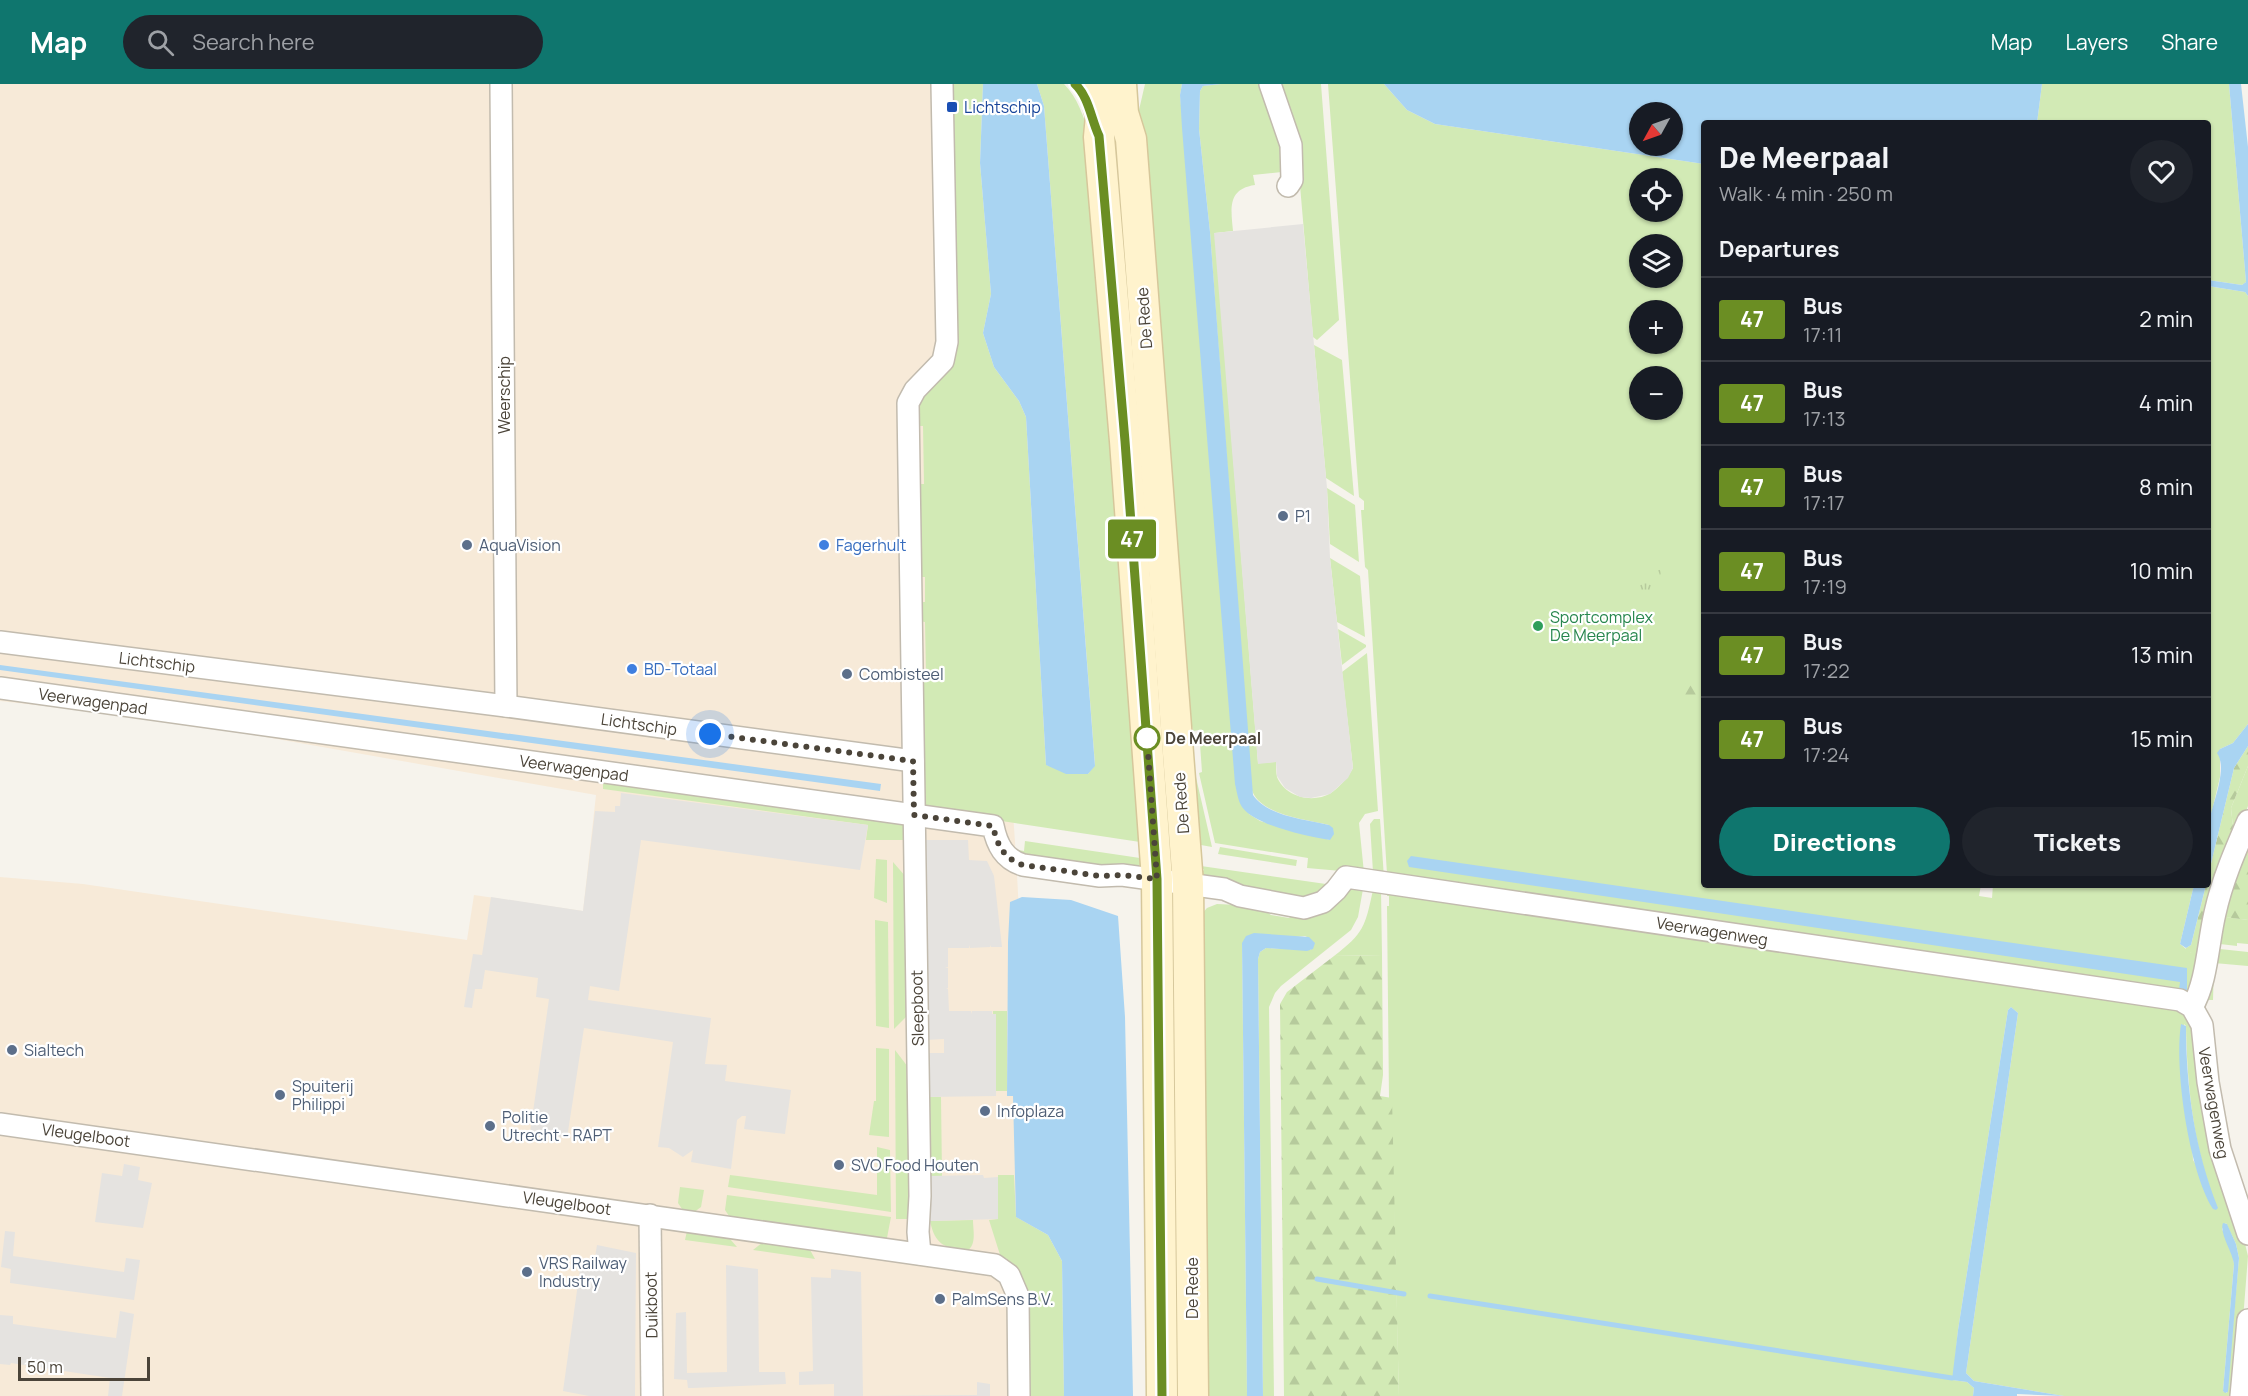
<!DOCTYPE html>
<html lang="en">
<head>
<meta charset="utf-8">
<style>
	body { margin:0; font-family:Manrope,sans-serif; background:#20242c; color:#f1f3f6; height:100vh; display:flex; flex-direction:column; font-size:22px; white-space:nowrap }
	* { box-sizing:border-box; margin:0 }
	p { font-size:20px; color:#9ea1a6 }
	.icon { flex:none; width:33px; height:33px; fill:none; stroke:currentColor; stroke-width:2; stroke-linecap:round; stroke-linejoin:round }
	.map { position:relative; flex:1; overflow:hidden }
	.sheet { position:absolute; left:1701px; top:36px; width:510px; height:768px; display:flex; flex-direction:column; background:#171b24; border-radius:6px; box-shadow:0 2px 4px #0004 }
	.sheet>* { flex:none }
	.badge { padding:0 12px; border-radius:4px; font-size:21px; line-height:39px }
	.needle { width:39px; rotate:230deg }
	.fabs { position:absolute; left:1629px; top:18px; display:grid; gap:12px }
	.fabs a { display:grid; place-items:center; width:54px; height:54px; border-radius:50%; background:#171b24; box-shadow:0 2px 4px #0004; font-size:30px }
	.scale { position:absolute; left:18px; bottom:15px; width:132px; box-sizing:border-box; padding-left:6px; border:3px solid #4b4439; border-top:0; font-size:16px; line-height:21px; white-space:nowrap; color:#4b4439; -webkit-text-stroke:4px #fff; paint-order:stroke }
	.you { position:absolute; width:30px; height:30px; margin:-15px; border:4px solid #fff; border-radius:50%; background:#1a73e8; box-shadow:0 0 0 9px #1a73e833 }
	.map>.badge { position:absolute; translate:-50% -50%; box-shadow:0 0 0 3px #fff }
	h2 { padding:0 18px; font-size:22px; line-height:54px }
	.round { display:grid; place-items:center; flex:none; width:63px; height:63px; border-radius:32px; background:#20242c }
	.head { display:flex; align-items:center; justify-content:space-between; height:102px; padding:0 18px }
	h1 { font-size:28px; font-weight:800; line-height:45px }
	.cta { display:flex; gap:12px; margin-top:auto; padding:12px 18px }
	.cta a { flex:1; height:69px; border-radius:36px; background:#0f766e; color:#fff; font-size:24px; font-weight:800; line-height:69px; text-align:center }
	.cta a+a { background:#20242c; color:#f1f3f6 }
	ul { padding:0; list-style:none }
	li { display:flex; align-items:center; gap:18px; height:84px; padding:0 18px; border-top:2px solid #363941 }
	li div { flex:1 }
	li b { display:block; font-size:22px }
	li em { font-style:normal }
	li .badge { min-width:66px; font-weight:700; text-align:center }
	header { display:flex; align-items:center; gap:36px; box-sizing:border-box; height:84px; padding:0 30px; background:#0f766e; color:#fff }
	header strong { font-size:28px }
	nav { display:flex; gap:33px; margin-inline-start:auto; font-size:21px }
	.search { width:420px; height:54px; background:#20242c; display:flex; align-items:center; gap:15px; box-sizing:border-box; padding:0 21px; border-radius:33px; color:#9ea1a6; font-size:22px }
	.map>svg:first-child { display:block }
</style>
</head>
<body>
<header>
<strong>Map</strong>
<div class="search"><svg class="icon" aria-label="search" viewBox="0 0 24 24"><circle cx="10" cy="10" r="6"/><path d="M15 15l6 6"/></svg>Search here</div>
<nav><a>Map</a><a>Layers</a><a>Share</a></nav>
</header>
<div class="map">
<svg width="2248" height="1312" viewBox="0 0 2248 1312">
	<defs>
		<pattern id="forest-firs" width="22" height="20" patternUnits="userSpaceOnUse" patternTransform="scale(1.5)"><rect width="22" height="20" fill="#d2eab5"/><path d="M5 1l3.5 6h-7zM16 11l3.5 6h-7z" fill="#b6ca9c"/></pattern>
		<pattern id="park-tufts" width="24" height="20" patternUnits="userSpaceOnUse" patternTransform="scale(1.5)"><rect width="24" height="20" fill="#d2eab5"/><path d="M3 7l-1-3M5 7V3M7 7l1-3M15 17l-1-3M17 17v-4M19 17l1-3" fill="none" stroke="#b6ca9c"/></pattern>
	</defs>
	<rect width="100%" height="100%" fill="#f6f3ec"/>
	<!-- commercial -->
	<polygon fill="#f7ead8" points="0,0 962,0 1016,772 1045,1312 0,1312 0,793 83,800 467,856 474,811 583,827 596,711 162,635 0,617"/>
	<!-- green -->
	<g fill="#d2eab5" fill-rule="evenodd">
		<path d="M949,0h34l-3,79 11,131 -8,39 11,34 25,34 7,16 20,348 42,9 7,-9 -51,-659 -7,-22h27c14,14 19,32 26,51l50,707 -217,-33 -3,-135h6l-1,-52 -6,-1v-19h6v-25h-6l-1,-93h6l-1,-58h-7c1,-10 1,-21 6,-29 10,-17 30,-23 33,-43l-1,-249h-4z"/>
		<path d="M1145,0h37l-2,11 69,719 11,7 70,19 -1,-15c-24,-6 -72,-10 -78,-38l-41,-555 -11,-103 1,-38 3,-5 18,-2h41l18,46 2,42 -29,3 2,10c-28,4 -24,24 -22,46l-18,2 43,530 18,-1c0,4 0,11 1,15 8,20 36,27 54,16 9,-6 17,-16 22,-25l-11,-96 25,-19 11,158 -13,3 -6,9 5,50 -57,-5 1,-10 -93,-15 -16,-70 3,-1 -3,-42 -6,1 -15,-78 -39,-543z"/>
		<polygon points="1278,0 1321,0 1339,236 1317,256 1313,253 1295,43"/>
		<path d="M1328,0h56l23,26 28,14 269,40v721h277l-2,11 13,2 1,-13h201l-14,59 11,9 42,-126 -2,-19 17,-42v40l-31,82 -21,95 -18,24 10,6 60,243 -11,140h-173l-90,-15 -8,-8 52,-360 -7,-6 -3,3 -50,320 -5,50 14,2 7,6 -1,8h-574l-8,-298h-2l-2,-192h2v-10h-2l1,-6 -20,-320 -3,-3 -4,-57h3v-9l-5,-4zM1640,94h32v34h-32zM1640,160h32v34h-32zM1640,226h32v34h-32zM1640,292h32v34h-32zM2184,940l2,2c1,54 6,108 23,159l-16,-25zM2226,1139l10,21 3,14 -12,135 -4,-2 11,-127 -1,-9 -11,-26z"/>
		<polygon points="2042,0 2229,0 2246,198 2242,201 2208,196 2208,39 2037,39"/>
		<polygon points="2208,202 2245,208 2248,212 2248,640 2233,659 2220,665 2220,693 2208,744"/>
		<polygon points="1314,261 1342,276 1354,412 1326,394"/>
		<polygon points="1327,404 1355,421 1359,478 1330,460"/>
		<polygon points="1330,474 1360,492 1365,553 1337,538"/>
		<polygon points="1338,545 1366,561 1366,563 1342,581"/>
		<polygon points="1195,689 1212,763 1201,761 1199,766 1191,752"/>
		<polygon points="603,694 905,739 906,756 866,756 868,741 603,705"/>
		<polygon points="1374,735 1380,735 1384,794 1373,788 1370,740"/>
		<polygon points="1025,757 1140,774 1140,788 1030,777 1008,764 1024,767"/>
		<polygon points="1220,763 1297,776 1296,782 1218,770"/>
		<polygon points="876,775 887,776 887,819 874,814"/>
		<polygon points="893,778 906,793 908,931 894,945"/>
		<polygon points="1201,782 1333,801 1311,816 1208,796 1199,790 1204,786"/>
		<polygon points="1352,801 1363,805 1358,833 1351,846 1281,902 1275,909 1269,923 1274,1312 1263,1312 1258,875 1260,868 1266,864 1311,866 1309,854 1305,852 1242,859 1247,1312 1200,1312 1199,833 1207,824 1217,820 1259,822 1271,831 1289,834 1295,828"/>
		<path d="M1373,806h8l1,65 -48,1c30,-23 31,-29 39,-66z"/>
		<polygon points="2221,819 2226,833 2248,836 2248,860 2237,859 2237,862 2220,860 2219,863 2220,865 2248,868 2248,882 2214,879 2213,916 2208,916"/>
		<polygon points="875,836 888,838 889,944 876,942"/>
		<polygon points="993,927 1007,927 1007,1007 996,1007 996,930 993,930"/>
		<polygon points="876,964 889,965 889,1053 869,1051 874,1017 876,1017"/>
		<polygon points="895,966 908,983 910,1135 896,1135"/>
		<polygon points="928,1013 941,1013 942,1092 929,1092"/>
		<polygon points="877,1063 890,1066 891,1128 728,1103 730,1091 738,1092 877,1111"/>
		<polygon points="998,1091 1014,1091 1016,1133 1048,1151 1062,1177 1064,1312 1026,1312 1017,1186 1006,1174 1001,1174 989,1136 998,1135"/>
		<polygon points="680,1103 704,1106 701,1123 693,1129 684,1128 678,1119"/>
		<polygon points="727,1111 891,1133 886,1159 731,1135 725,1126"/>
		<path d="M973,1136c0,10 4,25 -6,31 -22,-3 -32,-6 -37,-30z"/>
		<polygon points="687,1147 730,1153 730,1155 737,1163 685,1156"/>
		<polygon points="763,1158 809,1164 815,1175 753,1166"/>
	</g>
	<!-- forest -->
	<g fill="url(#forest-firs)">
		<polygon points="1683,590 1704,593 1704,620 1679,617"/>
		<polygon points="2248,662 2248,682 2231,724 2233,743 2214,804 2199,865 2191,869 2186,867 2186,864 2191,861 2206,801 2208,801 2208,792 2234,684"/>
		<polygon points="2243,767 2248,768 2248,836 2225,833 2222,825"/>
		<polygon points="1382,871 1383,991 1380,1012 1392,1014 1399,1312 1284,1312 1280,920 1287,908 1334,872"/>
	</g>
	<!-- park -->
	<polygon fill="url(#park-tufts)" points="1639,481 1661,486 1654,547 1632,543"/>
	<!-- parking -->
	<g fill="#e5e3e0">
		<polygon points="1303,140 1327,404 1330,474 1353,684 1348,694 1330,710 1311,714 1300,713 1285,704 1277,692 1276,678 1258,680 1214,149"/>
		<polygon points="621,709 868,741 860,786 641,756 619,907 590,902 588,916 711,934 705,980 727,981 725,997 791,1006 785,1050 744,1045 746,1032 742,1032 737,1036 731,1085 691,1078 693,1066 683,1073 669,1064 658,1063 673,958 584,944 567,1054 530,1049 549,915 536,913 538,894 485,886 482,905 475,905 472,924 464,923 473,870 482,871 491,813 583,827 595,727 615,728 615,722 620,722"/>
		<polygon points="926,756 968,756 969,776 987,777 994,792 1002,863 991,863 991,861 990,863 970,864 969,861 969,864 948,864 948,883 945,883 948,884 948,904 946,905 948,905 949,927 971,927 971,930 972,927 992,927 992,930 996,930 996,1012 928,1013 927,969 944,969 944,955 926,956"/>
		<polygon points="124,1080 140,1083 138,1096 152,1099 143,1144 95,1138 102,1089 122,1092"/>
		<polygon points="983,1091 984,1094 998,1093 998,1135 930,1137 929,1092"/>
		<polygon points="5,1147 15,1148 13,1172 124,1188 126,1174 140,1176 134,1216 10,1199 11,1185 1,1183"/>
		<polygon points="597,1161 636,1169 635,1312 589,1312 563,1307 581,1178 594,1179"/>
		<polygon points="726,1181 758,1185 759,1288 785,1288 786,1300 692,1304 688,1304 687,1296 674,1295 676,1229 686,1228 687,1289 727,1288"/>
		<polygon points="831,1185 861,1188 863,1312 977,1311 977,1298 990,1300 990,1312 834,1312 834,1300 799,1301 799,1288 813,1287 811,1193 831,1194"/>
		<polygon points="120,1227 134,1230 122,1312 108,1312 110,1294 11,1279 10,1281 0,1280 0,1231 13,1232 13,1240 116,1254"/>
	</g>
	<!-- water -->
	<g fill="#a9d4f2" fill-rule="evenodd">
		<polygon points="983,0 1037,0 1044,22 1095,682 1088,690 1066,690 1046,681 1026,333 1019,317 994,283 983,249 991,210 980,79"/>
		<path d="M1182,0h39l-18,2 -3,5 -1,38 11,103 43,563c15,22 52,24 76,30l4,3 1,6 -4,6c-23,-4 -74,-14 -88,-33 -4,-6 -5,-15 -7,-23l-53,-656 -2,-33z"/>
		<path d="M1384,0h658l-5,39h-333v41l-269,-40 -28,-14zM1640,28h32v34h-32z"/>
		<polygon points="2229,0 2241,0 2248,63 2248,212 2245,208 2208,202 2208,196 2242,201 2246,198"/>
		<polygon points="0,581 881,700 880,707 0,586"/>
		<path d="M2248,640v22l-14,22 -26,108c0,-16 -2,-33 0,-48 2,-20 21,-58 9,-75l3,-4 13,-6z"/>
		<polygon points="1411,772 2187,884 2187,906 2179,906 2180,898 1409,783 1407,777"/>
		<polygon points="2194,801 2206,801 2191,861 2186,864 2180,860"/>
		<polygon points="1022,813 1071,816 1118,832 1125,933 1133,1312 1064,1312 1062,1177 1048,1151 1016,1133 1013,1012 1007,1012 1008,858 1010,818"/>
		<polygon points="1254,849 1309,853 1315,859 1313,865 1307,867 1266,864 1260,868 1258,875 1263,1312 1247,1312 1242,859 1246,852"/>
		<polygon points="2011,923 2018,929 1966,1289 1974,1297 2064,1312 2017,1310 2017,1312 1973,1312 1974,1304 1967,1298 1952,1296 1958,1246 2008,926"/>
		<path d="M2181,940l5,2c0,63 9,124 32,182l-2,2 -3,-1c-24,-38 -39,-140 -32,-185z"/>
		<path d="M2223,1139l4,1 9,20 3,14 -11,134 -3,1 -2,-2 11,-127c-2,-13 -15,-31 -11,-41z"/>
	</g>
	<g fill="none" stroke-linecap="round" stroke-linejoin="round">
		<!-- stream -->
		<g stroke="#a9d4f2" stroke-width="5">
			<polyline points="1317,1195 1404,1210"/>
			<polyline points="1430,1212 1952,1294"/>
		</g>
		<!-- minor casing -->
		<g stroke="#c2bbae" stroke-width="24">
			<g id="minor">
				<polyline points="501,0 506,622"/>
				<polyline points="1270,0 1291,61 1292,96 1288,102"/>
				<polyline points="0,558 506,622 913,677"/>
				<path d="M0,604l993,138c4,19 11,33 30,39l77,11 22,-1 102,14 16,7 64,12 19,-6 13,-12 10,-13 834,123 12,7 10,18 6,57 12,67 28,85"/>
				<path d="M2192,923c15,-24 16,-65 23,-94 7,-32 20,-62 33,-92"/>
				<polyline points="0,1040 995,1181 1009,1191 1018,1212 1019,1312"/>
				<polyline points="650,1131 652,1312"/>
				<polyline points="920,1170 918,1148 920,1112 908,319 915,306 943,277 947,258 942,0"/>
				<polyline points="2241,1312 2248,1236"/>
			</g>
		</g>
		<!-- secondary casing -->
		<g stroke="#d6c79b" stroke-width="33">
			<g id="secondary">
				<polyline points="1093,0 1101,32 1099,53 1125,357 1157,795 1162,1312"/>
				<polyline points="1121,0 1123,29 1131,55 1188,800 1193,1312"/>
			</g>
		</g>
		<!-- minor -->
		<use href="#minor" stroke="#fff" stroke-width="21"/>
		<!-- secondary -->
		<use href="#secondary" stroke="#fff3cd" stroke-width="30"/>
	</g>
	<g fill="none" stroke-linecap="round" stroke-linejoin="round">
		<!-- line casing -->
		<g stroke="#fff" stroke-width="14">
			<path id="line" d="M1075,0c14,13 16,35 24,52l26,305 32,438 5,517"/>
		</g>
		<!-- line -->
		<use href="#line" stroke="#6b8e23" stroke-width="9"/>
		<!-- walk -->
		<path stroke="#4b4439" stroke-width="6" stroke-dasharray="0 10.8" d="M710,650l203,27 1,54 79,11c4,19 11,33 30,39l77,11 22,-1 35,4 -10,-141"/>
	</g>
	<!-- markers -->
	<rect fill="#1a4fb4" stroke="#fff" stroke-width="2" x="946" y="17" width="12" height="12" rx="3"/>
	<g fill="#5c6f8a" stroke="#fff" stroke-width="2">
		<circle cx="1283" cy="432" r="6"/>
		<circle cx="467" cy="461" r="6"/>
		<circle cx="847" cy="590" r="6"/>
		<circle cx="12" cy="966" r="6"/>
		<circle cx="280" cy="1011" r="6"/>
		<circle cx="985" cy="1027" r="6"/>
		<circle cx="490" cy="1042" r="6"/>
		<circle cx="839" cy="1081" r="6"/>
		<circle cx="527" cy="1188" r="6"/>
		<circle cx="940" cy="1215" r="6"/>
	</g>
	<g fill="#3f7fe0" stroke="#fff" stroke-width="2">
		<circle cx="824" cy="461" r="6"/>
		<circle cx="632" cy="585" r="6"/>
	</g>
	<circle fill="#2e9e5b" stroke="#fff" stroke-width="2" cx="1538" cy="542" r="6"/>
	<circle fill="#fff" stroke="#6b8e23" stroke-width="3" cx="1147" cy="654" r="12"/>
	<g text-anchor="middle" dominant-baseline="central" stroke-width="4.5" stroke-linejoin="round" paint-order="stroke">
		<!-- transit labels -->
		<g font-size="16" fill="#164399" stroke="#fff" text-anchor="start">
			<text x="964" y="23">Lichtschip</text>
		</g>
		<!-- street labels -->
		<g font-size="16" fill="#4b4439" stroke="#fff">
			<text transform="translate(1144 234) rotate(-94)">De Rede</text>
			<text transform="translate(504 311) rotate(-90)">Weerschip</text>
			<text transform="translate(157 578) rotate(7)">Lichtschip</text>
			<text transform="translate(93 617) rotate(8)">Veerwagenpad</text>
			<text transform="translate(639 640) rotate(8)">Lichtschip</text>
			<text transform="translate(574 684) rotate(8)">Veerwagenpad</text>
			<text transform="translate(1181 719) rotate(-94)">De Rede</text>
			<text transform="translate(1712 847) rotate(9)">Veerwagenweg</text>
			<text transform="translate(917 924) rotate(-91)">Sleepboot</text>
			<text transform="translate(2214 1019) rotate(80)">Veerwagenweg</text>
			<text transform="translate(86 1051) rotate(8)">Vleugelboot</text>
			<text transform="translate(567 1119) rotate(8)">Vleugelboot</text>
			<text transform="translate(1192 1204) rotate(-90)">De Rede</text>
			<text transform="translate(651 1221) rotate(-91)">Duikboot</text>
		</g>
		<!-- service labels -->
		<g font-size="16" fill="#4e5e75" stroke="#fff" text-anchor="start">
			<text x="1295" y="432">P1</text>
			<text x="479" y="461">AquaVision</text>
			<text x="859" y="590">Combisteel</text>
			<text x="24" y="966">Sialtech</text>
			<text x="292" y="1002">Spuiterij<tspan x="292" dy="18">Philippi</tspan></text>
			<text x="997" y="1027">Infoplaza</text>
			<text x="502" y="1033">Politie<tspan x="502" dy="18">Utrecht - RAPT</tspan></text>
			<text x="851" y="1081">SVO Food Houten</text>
			<text x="539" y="1179">VRS Railway<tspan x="539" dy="18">Industry</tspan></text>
			<text x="952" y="1215">PalmSens B.V.</text>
		</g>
		<!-- shop labels -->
		<g font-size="16" fill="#366cbe" stroke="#fff" text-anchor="start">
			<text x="836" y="461">Fagerhult</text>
			<text x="644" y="585">BD-Totaal</text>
		</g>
		<!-- leisure labels -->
		<g font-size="16" fill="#27864d" stroke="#fff" text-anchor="start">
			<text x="1550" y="533">Sportcomplex<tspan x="1550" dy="18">De Meerpaal</tspan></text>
		</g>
		<!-- stop labels -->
		<g font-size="16" font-weight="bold" fill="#4b4439" stroke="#fff" text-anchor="start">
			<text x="1165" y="654">De Meerpaal</text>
		</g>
	</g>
</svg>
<div class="fabs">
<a><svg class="needle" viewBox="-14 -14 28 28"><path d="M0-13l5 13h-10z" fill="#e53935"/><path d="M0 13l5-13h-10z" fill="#9ea1a6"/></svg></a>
<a><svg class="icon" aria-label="locate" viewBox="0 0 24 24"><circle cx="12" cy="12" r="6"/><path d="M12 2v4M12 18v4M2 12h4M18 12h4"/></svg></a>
<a><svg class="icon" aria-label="layers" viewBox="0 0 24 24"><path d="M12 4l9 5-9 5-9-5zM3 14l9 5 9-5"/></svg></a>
<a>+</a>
<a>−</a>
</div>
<div class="scale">50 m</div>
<div class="you" style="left:710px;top:650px"></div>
<b class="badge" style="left:1132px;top:455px;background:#6b8e23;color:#fff">47</b>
<section class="sheet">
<div class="head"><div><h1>De Meerpaal</h1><p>Walk · 4 min · 250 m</p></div><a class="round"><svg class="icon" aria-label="heart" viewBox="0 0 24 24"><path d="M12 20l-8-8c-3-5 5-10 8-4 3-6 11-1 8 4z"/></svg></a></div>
<h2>Departures</h2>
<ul>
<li><span class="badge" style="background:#6b8e23;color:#fff">47</span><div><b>Bus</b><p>17:11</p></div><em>2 min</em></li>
<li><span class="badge" style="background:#6b8e23;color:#fff">47</span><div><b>Bus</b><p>17:13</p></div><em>4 min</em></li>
<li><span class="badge" style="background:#6b8e23;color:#fff">47</span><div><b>Bus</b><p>17:17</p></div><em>8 min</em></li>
<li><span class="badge" style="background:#6b8e23;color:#fff">47</span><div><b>Bus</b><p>17:19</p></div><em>10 min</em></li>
<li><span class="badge" style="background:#6b8e23;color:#fff">47</span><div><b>Bus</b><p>17:22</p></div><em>13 min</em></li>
<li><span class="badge" style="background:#6b8e23;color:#fff">47</span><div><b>Bus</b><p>17:24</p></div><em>15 min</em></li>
</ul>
<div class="cta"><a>Directions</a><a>Tickets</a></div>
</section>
</div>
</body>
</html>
